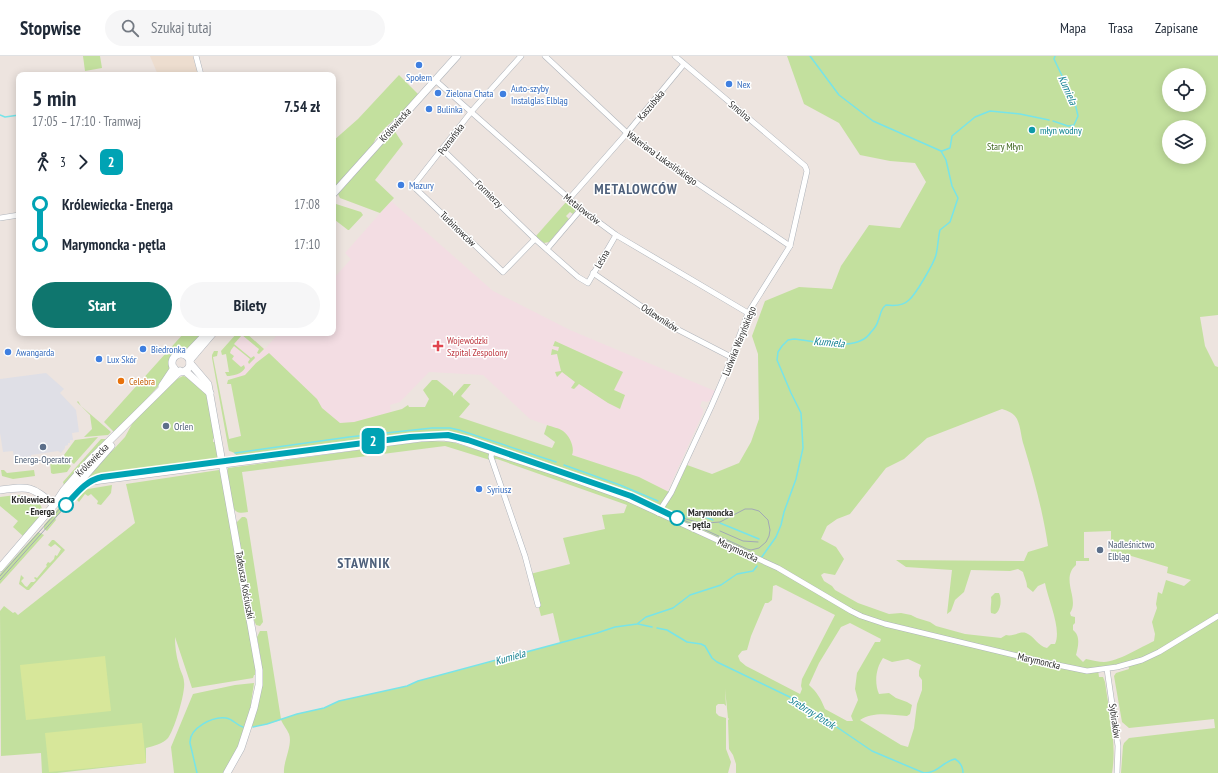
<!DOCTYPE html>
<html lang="pl">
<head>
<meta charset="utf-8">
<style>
	body { margin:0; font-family:"PT Sans Narrow",sans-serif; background:#f6f6f7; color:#1f2937; height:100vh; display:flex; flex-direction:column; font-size:15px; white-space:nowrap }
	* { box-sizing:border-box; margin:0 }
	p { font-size:13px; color:#747a83 }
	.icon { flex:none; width:22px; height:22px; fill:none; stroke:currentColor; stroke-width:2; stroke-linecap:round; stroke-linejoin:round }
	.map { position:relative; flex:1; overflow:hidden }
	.details { position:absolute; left:16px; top:16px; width:320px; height:264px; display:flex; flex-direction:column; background:#fff; border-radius:8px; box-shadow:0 2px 10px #0003 }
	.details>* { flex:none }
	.badge { padding:0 8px; border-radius:6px; font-size:14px; line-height:26px }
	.buttons { position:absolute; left:1162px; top:12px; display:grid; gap:8px }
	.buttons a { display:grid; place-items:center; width:44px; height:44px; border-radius:50%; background:#fff; box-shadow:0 2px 10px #0003; font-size:20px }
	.map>.badge { position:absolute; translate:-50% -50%; box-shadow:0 0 0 2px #fff }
	.legs { display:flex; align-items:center; gap:6px; height:44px; padding:0 16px; font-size:13px }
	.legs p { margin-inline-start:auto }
	.overview { display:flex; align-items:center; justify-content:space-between; height:68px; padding:0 16px }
	h1 { font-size:22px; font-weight:700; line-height:30px }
	.primary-button { display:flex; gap:8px; margin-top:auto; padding:8px 16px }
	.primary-button a { flex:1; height:46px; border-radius:24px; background:#0f766e; color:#fff; font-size:16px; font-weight:700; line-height:46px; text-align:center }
	.primary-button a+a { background:#f6f6f7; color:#1f2937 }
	ul { padding:0 16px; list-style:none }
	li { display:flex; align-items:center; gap:14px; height:40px; font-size:15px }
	li i { display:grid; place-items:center; width:6px; height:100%; margin:0 5px; background:currentColor }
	li i::after { content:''; width:10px; height:10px; margin:-5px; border:3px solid; border-radius:50%; background:#fff }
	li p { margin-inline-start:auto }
	li:first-child i { background:linear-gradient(#0000 50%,currentColor 0) }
	li:last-child i { background:linear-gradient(currentColor 50%,#0000 0) }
	header { display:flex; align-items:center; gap:24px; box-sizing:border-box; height:56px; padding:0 20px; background:#fff; border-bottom:1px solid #e0e1e3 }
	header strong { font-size:19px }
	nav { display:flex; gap:22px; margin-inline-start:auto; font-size:14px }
	.search { width:280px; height:36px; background:#f6f6f7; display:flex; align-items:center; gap:10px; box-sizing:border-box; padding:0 14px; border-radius:22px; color:#747a83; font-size:15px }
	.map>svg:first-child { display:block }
</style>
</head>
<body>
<header>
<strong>Stopwise</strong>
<div class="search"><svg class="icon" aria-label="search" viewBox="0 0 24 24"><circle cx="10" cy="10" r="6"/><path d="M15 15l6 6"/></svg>Szukaj tutaj</div>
<nav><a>Mapa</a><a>Trasa</a><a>Zapisane</a></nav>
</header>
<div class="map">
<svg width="1218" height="717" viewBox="0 0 1218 717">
	<rect width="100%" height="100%" fill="#ede4df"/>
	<!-- industrial -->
	<polygon fill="#dfdfe6" points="46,317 64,333 60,337 76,354 79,376 72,377 73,384 70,384 70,387 68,387 68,389 65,390 65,392 61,397 58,395 31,399 31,401 14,403 13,395 3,396 0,377 0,323"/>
	<!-- education -->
	<polygon fill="#edddcf" points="150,0 193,0 198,19 158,19"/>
	<!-- medical -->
	<polygon fill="#f3dde3" points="391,145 493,235 570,274 715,335 711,344 707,346 702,345 700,350 703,353 703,357 667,436 639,421 572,399 563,375 530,363 483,319 429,316 400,346 390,349 392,362 246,381 228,292 241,277 246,277 265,293 279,277 333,277 333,223 351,203 345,197"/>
	<!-- green -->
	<g fill="#c3e09e" fill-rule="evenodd">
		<polygon points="83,0 100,0 102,12 85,15"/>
		<path d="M787,0h431v259l-18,2 5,29 10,20 3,1v406h-97l2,-27 1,-3 5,-5 86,-10 -1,-9 -85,9 -7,-6 -8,-46 2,-3 13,-4 -1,-4 -30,5 1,7h4l2,5c4,30 12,61 7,91h-376v-9l-3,-9 -4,-6 -1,-29 1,-1 -1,-1 -3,-29 1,17 -2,-2h-6l-2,2v7l3,3 7,2v31l5,13 -3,11h-444c-1,-12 9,-28 5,-39 -2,-5 -6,-9 -8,-14l-14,4 -16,3 11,-61 -5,-29 3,-6h7l14,88 16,-5 27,-6 15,-7 68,-15 11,-5 142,-38 -7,-30 -12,3 -11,-42 40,-10 -7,-26 42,-9 -3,-14 22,-2 3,-8 -130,-46 -7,1 -45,-14 -203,26 6,40c-7,1 -12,2 -15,-5l-6,-34 1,-5 174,-24 29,-3 21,1 95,30 81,29 140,65 -101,-52 -3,-3v-4l9,-13 14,-29 25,9 27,-11 12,-21 8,-23 -1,-65 -6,-18 13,-35 34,-14 33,2 9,-23 28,-41 31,3 26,-46 -11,-19 -25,-2 -30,-6 -21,-32 -35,-19zM1169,19h30v30h-30zM1169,71h30v30h-30zM1002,353c6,2 12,4 15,10 4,8 4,19 7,27 10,33 19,66 24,100l-20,6 -4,9 -128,-1 10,7 46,3 -5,44 4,-3 4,-11 9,-8 7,-22 39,1 8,-2 5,3c1,5 4,9 4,15l6,5 5,-6 7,-3c3,17 17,46 10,61h-4l-4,4c-9,-2 -13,-12 -21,-15 -7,-2 -13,4 -20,2l-5,3 -36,-4 -29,-8 -6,-4 -13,-4 -6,-3 -10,-2 -12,1 -31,-11 -23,-13 -3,-4 -8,-5 -3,-6 3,-2 11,2 9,-16 -8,-12 -15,-8 6,-13 10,-7 13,-5 36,-46 18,-9 23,-21zM1111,475v27h16l1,-3 40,12 -1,6 24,7 -7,6 -18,-6 -4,14 -4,-2 -2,12 1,4 -5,14 3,12 -1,7c-13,6 -37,21 -50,21 -5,0 -12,-2 -18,-3l-3,3 -7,-7c2,-8 5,-19 -3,-25v-5l2,-2v-6l-4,-1 -1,-3c10,-14 -10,-34 6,-48v-4h13v-3h-5v-26zM776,529l59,30 -33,64 -1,7 1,3 -2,5 -54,-28 -6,-5 -2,-5 4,-5 5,-1 4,-14 14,-33h3l4,-3 1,-14zM850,567l31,16 -1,3h-5l-18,31 -2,16 3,11 -7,16 2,5h-6l-22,-12c-4,-10 -8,-17 -16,-24l10,-22 22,-36zM883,602l9,4 16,-3 13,6 -2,6v5l3,4v10l-5,14 -3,24 -6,19 -7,-2 -41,-25c13,-9 32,-5 47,-4l3,-2 2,-9 -5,-3 -11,-4 -7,-5 -10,1c-5,-12 -3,-26 4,-36z"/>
		<polygon points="399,19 418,38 403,56 387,70 376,82 371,92 333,134 333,85 358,63"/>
		<polygon points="394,74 403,88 375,124 394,142 380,157 340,142 338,138"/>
		<polygon points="567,145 575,152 575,155 573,158 570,156 566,160 569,163 549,186 544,187 536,180"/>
		<polygon points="336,148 361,156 363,159 349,174 348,174 335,164 333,166 333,150"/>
		<polygon points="184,277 205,277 189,293 177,294 172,298 169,302 169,316 161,327 111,383 64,429 63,426 101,383 110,383 115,377 104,366"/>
		<path d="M237,277h9l18,16 -5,5 -2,-1 2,-4 -17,-14 -8,9 17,14 3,-2 1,2 -6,6 -1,-2 2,-3 -16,-13 -3,4 -1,3 4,3 -2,3 9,8 3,-2 1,3c-3,6 -12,8 -18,8l-2,-4h4l-3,-18 -4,1 -1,-4z"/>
		<polygon points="555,285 623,316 614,334 625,339 620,353 608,347 579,328 574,333 571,332 575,326 562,316 557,321 555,316 561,315 557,298 551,299 552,293 558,295 559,291 553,290"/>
		<path d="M214,295h4l-1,5 -4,1 16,82 12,-3 -10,-52h-4l1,-4 17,-5 11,-12 13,-10 48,46 5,9 18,15 14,-1 48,-13 6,-4 1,2h16l4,-8 -6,-9 9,-10h5l16,13v3l11,-12h7l-10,12 9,8 -11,13 93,31 3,-6 -11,-8 3,-9c5,2 12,3 16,6 7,5 12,17 9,24l67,22 30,15 -9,13 -6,3 -54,-22 -89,-31 -57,-18 -69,5 -147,18c-1,-5 -3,-8 -9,-9l-1,-5 -16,-88v-3z"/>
		<path d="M183,320c9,2 22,12 24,21 5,12 5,28 7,41l-1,1v3h2l4,17 -1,4 -134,18 20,-24 9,-7 12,-13 7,-13 15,-16 12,-11 16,-17z"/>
		<polygon points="78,345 81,350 111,376 108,379 84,381 92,373 90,359 77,346"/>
		<polygon points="98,381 74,408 65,401 64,399 75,384"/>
		<polygon points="58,401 61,401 71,410 67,416 53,418 51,417 50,404 53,402 53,404 58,404"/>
		<polygon points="1,414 4,414 7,417 34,414 35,420 13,423 2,420"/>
		<path d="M219,414l2,4 35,193v8h-2l-1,3 -61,10 -17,-51c0,9 1,19 4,28 1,6 5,11 5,17 2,9 -10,49 -16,56 -5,6 -15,8 -22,10v15l-89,10h-15l-1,-20 -40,3 -1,-145 4,-5 9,7 2,-1 3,3 117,-92 -9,-39z"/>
		<polygon points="112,429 111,437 101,449 97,448 98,445 91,438 88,440 85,438 79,446 77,444 85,434 88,433"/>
		<path d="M16,439c10,0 33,7 24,21 -4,7 -12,14 -17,20l-10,-9 5,-6 -18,-15v-9z"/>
		<polygon points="68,441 72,444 55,462 56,464 47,475 44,473 44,469"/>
		<polygon points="242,461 245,461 247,463 263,566 260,570 256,569 254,564 236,467"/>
		<polygon points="38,476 44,479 0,528 0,518"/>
		<polygon points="52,484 54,484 65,494 29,534 27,534 19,528 21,519 24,522 21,525 25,530 27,531 31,526 34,526 36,524 34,522 35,521 37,522 47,510 46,509 48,506 50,507 54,503 55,499 57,500 61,493 55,488 51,491 48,489"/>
		<path d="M995,537h4c3,6 2,18 -4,21l-4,-1c-1,-6 1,-10 0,-16z"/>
		<polygon points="254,627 251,647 252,648 238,691 223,717 174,717 171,691 193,638 235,629"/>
	</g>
	<!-- pitch -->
	<g fill="#d7e79a">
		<polygon points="105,600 111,655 26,664 20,609"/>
		<polygon points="142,667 146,707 49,716 45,677"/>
	</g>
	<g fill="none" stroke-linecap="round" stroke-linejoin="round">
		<!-- stream -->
		<g stroke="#77e4e9" stroke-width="1.5">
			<polyline points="810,0 839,39 873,65 941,95"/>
			<polyline points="0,59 5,61 19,59"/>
			<polyline points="1053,65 1068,70 1074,69 1078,60 1075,47 1054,3 1055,0"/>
			<polyline points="942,95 950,92 952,80 975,61 990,55 1020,58 1049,64"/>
			<polyline points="235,397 349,381 432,372 450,372 459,374 556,406"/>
			<polyline points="564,409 620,429 658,445"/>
			<polyline points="687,461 690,455 713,464"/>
			<polyline points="720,467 759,483"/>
			<path d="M761,502l15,-21 5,-12 3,-13 12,-33 7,-31 -2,-35 -10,-20 -14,-33 1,-8 4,-6 6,-6 6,-1c22,2 64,14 77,-7 3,-3 6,-7 7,-11 3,-6 2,-12 8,-16 8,1 17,1 23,-5 7,-6 25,-37 27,-45 2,-8 2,-17 4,-25l10,-8 8,-24 -6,-12 -6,-26 -5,-9"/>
			<polyline points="638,568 652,571"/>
			<path d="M657,572l10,2 20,12 14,2 4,2 7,12 5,4 83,40 72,49 52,22c14,0 18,-11 31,-14 5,3 8,8 8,14"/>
			<polyline points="253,671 267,668 297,658 324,652 339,645 407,630 418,625 597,577 615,571 637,568 646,561 673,552 690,539 721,529 737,518 753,515 757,510"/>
			<path d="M197,717l-7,-30c-1,-15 23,-27 36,-25 7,1 10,7 17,9"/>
		</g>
		<!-- street casing -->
		<g stroke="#afb4bb" stroke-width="6">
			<g id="street">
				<polyline points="196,0 201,19"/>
				<polyline points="521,0 471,56 413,130 503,216 535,183"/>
				<polyline points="545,0 627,77 667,107 790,190"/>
				<polyline points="435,24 581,153 616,179 748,257"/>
				<polyline points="442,93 535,183 578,221 588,227 616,179"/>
				<polyline points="569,143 627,77 684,8"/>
				<polyline points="0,162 19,159"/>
				<polyline points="547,193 581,153"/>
				<polyline points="593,217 667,268 731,301"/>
				<polyline points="492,396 491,401 525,500 538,549"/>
				<polyline points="78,428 421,383 443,382 456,384 558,418 628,443 778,512 851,555 861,560 885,568 1043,606 1087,615 1117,611 1142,604 1159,596 1218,560"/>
				<polyline points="658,457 671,437 711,351 724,321 748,257 790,190 807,115 805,110 675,0"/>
				<polyline points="1107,613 1118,690 1117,717"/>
			</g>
		</g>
		<!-- secondary casing -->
		<g stroke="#afb4bb" stroke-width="8">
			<g id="secondary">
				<polyline points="333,138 457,0"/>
				<circle cx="181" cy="307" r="9"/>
				<polyline points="186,299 207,277"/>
				<polyline points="190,304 213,277"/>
				<polyline points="190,307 208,328 259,614 259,629 254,652 241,692 227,717"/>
				<polyline points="185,315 210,337"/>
				<polyline points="162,330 174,312"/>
				<path d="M0,434c30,-4 31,-4 54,15"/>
				<polyline points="59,445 69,438 111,390"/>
				<polyline points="0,512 54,449 64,434 90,404 180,315"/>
			</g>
		</g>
		<!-- street -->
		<use href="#street" stroke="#fff" stroke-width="5"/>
		<!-- secondary -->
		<use href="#secondary" stroke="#fff" stroke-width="7"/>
		<!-- tram -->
		<g stroke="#a1a9b5" stroke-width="1">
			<polyline points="720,475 743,485 758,486"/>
			<polyline points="0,520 78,432 87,424 95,420 235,400 421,377 448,376 469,381 623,434 686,463 697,466 707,467 720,466 745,453 752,453 759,455 768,464 770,474 769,480 766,486 759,492 751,494 747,493 631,440 608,432 462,382 440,379 410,381 236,403 93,423 81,433 0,524"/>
		</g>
	</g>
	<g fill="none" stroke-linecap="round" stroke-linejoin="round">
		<!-- line-1 casing -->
		<g stroke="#fff" stroke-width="9">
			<path id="line-1" d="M66,449c11,-12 19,-24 36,-28l308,-40 38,-2 20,5 140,48 23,8 46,22"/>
		</g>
		<!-- line-1 -->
		<use href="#line-1" stroke="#00a3b4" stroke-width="6"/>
	</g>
	<!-- markers -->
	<g fill="#3f7fe0" stroke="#fff" stroke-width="1.5">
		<circle cx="419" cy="9" r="4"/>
		<circle cx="729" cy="28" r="4"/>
		<circle cx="438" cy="37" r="4"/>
		<circle cx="503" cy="38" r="4"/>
		<circle cx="429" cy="53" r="4"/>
		<circle cx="401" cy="129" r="4"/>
		<circle cx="143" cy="293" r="4"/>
		<circle cx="8" cy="296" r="4"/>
		<circle cx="99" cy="303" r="4"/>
		<circle cx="479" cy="433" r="4"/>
	</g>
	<circle fill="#0f9aa8" stroke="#fff" stroke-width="1.5" cx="1032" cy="74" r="4"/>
	<path fill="#e0444e" stroke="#fff" stroke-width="1.5" d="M436 284h4v4h4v4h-4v4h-4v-4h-4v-4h4z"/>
	<circle fill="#e8710a" stroke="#fff" stroke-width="1.5" cx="121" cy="325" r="4"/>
	<g fill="#5c6f8a" stroke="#fff" stroke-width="1.5">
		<circle cx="166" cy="370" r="4"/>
		<circle cx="43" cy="391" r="4"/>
		<circle cx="1100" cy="494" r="4"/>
	</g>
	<g fill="#fff" stroke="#00a3b4" stroke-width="2">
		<circle cx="66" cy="449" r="7"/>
		<circle cx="677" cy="462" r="7"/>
	</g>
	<g text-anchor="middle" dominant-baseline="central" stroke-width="3" stroke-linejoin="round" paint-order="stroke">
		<!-- shop labels -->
		<g font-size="10" fill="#366cbe" stroke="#fff" text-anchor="start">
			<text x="419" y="21" text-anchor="middle">Społem</text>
			<text x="737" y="28">Nex</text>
			<text x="511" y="32">Auto-szyby<tspan x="511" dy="12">Instalglas Elbląg</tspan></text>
			<text x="446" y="37">Zielona Chata</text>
			<text x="437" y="53">Bulinka</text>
			<text x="409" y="129">Mazury</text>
			<text x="151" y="293">Biedronka</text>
			<text x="16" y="296">Awangarda</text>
			<text x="107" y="303">Lux Skór</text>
			<text x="487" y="433">Syriusz</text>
		</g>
		<!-- street labels -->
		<g font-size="10" fill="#2c2c2c" stroke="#fff">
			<text transform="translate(651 49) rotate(-50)">Kaszubska</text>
			<text transform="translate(740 55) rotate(40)">Smolna</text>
			<text transform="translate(395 69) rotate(-48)">Królewiecka</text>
			<text transform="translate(451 83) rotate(-53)">Poznańska</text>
			<text transform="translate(662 102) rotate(36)">Waleriana Łukasińskiego</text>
			<text transform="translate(489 138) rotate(44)">Formierzy</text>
			<text transform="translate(582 153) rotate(38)">Metalowców</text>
			<text transform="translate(458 173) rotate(44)">Turbinowców</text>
			<text transform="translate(602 203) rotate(-59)">Leśna</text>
			<text transform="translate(660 262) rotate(33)">Odlewników</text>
			<text transform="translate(739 285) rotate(-68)">Ludwika Waryńskiego</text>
			<text transform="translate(92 404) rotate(-45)">Królewiecka</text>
			<text transform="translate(738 494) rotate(25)">Marymoncka</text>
			<text transform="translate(245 529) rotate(80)">Tadeusza Kościuszki</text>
			<text transform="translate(1039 605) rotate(13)">Marymoncka</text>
			<text transform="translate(1115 665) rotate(82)">Sybiraków</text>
		</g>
		<!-- culture labels -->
		<g font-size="10" fill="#0d838f" stroke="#fff" text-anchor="start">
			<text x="1040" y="74">młyn wodny</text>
		</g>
		<!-- park labels -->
		<g font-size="10" fill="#3d661e" stroke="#fff">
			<text x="1005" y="90">Stary Młyn</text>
		</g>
		<!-- health labels -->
		<g font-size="10" fill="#be3a42" stroke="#fff" text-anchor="start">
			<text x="447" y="284">Wojewódzki<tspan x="447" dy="12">Szpital Zespolony</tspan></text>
		</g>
		<!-- food labels -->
		<g font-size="10" fill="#c56008" stroke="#fff" text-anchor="start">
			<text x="129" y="325">Celebra</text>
		</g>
		<!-- service labels -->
		<g font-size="10" fill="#4e5e75" stroke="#fff" text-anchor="start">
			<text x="174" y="370">Orlen</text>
			<text x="43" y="403" text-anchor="middle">Energa-Operator</text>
			<text x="1108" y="488">Nadleśnictwo<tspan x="1108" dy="12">Elbląg</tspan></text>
		</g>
		<!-- stop labels -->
		<g font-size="10" font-weight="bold" fill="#2c2c2c" stroke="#fff" text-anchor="end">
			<text x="55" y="443">Królewiecka<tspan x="55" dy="12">- Energa</tspan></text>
			<text x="688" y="456" text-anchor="start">Marymoncka<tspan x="688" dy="12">- pętla</tspan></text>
		</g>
		<!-- water labels -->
		<g font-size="11" font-style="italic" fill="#148191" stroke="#fff">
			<text transform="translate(1068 34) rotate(66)">Kumiela</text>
			<text transform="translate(829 286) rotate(5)">Kumiela</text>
			<text transform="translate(510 601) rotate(-16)">Kumiela</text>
			<text transform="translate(812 656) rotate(32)">Srebrny Potok</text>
		</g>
		<!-- district labels -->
		<g font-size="14" font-weight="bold" letter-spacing="1" fill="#4e607b" stroke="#fff">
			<text x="636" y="133">METALOWCÓW</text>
			<text x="364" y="507">STAWNIK</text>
		</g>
	</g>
</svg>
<div class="buttons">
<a><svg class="icon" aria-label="locate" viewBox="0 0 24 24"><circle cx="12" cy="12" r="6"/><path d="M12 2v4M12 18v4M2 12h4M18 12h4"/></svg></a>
<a><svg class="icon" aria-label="layers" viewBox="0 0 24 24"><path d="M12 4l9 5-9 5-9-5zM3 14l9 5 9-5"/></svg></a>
</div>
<b class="badge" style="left:373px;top:385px;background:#00a3b4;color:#fff">2</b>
<section class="details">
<div class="overview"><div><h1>5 min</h1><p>17:05 – 17:10 · Tramwaj</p></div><b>7.54 zł</b></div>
<div class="legs"><svg class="icon" aria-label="walk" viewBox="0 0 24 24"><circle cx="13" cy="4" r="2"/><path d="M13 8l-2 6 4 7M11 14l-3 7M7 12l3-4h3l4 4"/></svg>3<svg class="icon" aria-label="forward" viewBox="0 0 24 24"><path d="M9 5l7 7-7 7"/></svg><b class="badge" style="background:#00a3b4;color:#fff">2</b></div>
<ul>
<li><i style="color:#00a3b4"></i><b>Królewiecka - Energa</b><p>17:08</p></li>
<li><i style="color:#00a3b4"></i><b>Marymoncka - pętla</b><p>17:10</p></li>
</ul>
<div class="primary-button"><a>Start</a><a>Bilety</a></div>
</section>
</div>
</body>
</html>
